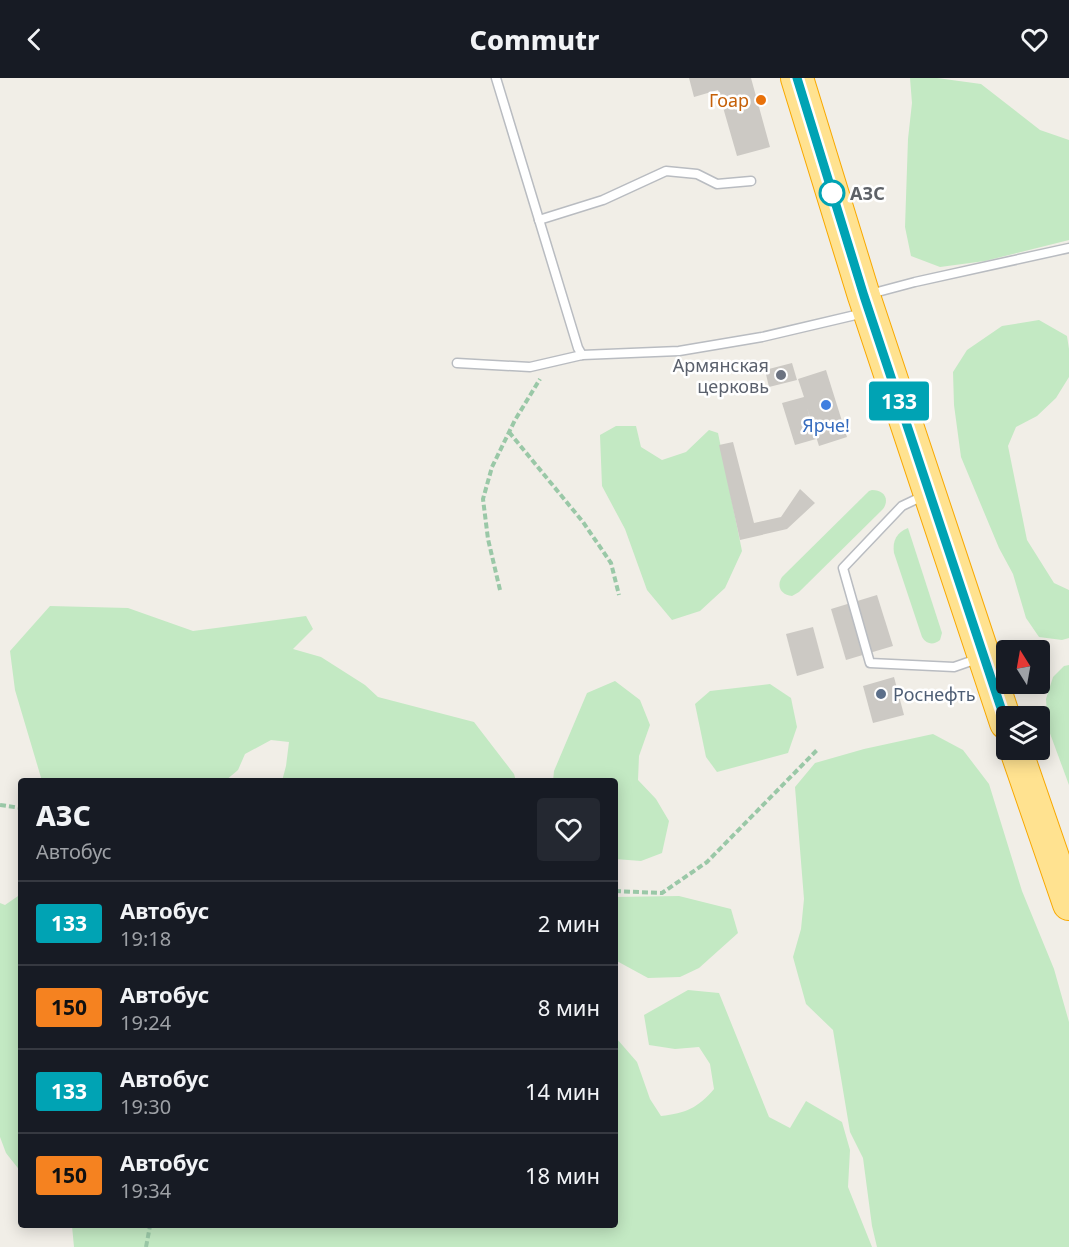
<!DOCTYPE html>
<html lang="ru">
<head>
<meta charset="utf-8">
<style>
	body { margin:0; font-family:"Noto Sans",sans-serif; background:#242831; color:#f1f3f6; height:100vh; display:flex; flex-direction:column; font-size:22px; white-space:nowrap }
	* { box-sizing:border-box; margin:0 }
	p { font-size:20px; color:#9ea1a6 }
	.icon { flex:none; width:33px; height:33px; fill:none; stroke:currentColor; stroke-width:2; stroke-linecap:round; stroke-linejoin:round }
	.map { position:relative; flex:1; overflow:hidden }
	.sheet { position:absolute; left:18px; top:700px; width:600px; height:450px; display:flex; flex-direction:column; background:#171b24; border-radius:6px; box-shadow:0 3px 15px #0003 }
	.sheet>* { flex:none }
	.badge { padding:0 12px; border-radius:4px; font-size:21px; line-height:39px }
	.needle { width:39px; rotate:349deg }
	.tools { position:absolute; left:996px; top:562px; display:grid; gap:12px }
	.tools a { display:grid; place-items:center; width:54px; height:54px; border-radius:6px; background:#171b24; box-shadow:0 3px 15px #0003; font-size:30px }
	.map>.badge { position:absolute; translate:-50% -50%; box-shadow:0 0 0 3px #fff }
	.round { display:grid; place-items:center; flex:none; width:63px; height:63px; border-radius:6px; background:#242831 }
	.headline { display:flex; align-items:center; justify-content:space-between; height:102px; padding:0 18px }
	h1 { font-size:28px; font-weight:800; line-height:45px }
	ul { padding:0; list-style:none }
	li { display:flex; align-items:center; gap:18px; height:84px; padding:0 18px; border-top:2px solid #363941 }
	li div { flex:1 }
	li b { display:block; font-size:22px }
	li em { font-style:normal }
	li .badge { min-width:66px; font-weight:700; text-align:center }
	header { display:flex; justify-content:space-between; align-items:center; height:78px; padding:0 18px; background:#171b24; font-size:27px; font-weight:800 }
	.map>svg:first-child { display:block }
</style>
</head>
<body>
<header><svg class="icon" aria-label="back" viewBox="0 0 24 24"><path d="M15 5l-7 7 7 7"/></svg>Commutr<svg class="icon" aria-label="heart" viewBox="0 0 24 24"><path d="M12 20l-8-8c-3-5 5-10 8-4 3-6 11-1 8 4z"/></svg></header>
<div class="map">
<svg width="1069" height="1169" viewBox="0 0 1069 1169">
	<rect width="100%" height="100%" fill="#f1eee7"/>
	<!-- green -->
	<g fill="#c3e9c3">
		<polygon points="910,0 937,0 981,6 1040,52 1069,62 1069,162 985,183 940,189 911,178 905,149 908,61 912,25"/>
		<polygon points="1039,242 1067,258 1069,271 1069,299 1056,320 1037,338 1016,349 1008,368 1027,462 1054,505 1069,512 1069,560 1062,562 1039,559 1026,540 1013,496 999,470 961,379 954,327 953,294 967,272 1002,248"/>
		<polygon points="616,348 636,348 641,369 662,382 686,374 709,352 718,355 742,473 725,510 700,533 672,542 647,512 625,451 602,408 600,357"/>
		<path d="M872,412c12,0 18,9 11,19l-84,83 -7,4c-11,-1 -16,-10 -10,-19l87,-86z"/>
		<path d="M908,450l34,105 -2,7c-6,5 -13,5 -18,-3l-28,-84c-2,-12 3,-21 14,-25z"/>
		<polygon points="50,528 128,530 193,553 306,538 313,551 293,571 321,579 365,607 378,619 474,644 514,696 516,703 282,703 286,688 289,664 271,662 245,676 238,692 225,703 133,704 120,701 113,704 42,703 15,612 10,573"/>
		<polygon points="1069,587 1069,707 1048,650 1046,621 1053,599 1064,588"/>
		<polygon points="615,603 640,622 650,647 639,678 638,702 656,721 669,743 662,775 641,783 615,781 615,704 553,703 554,693 587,615"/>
		<polygon points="770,606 791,620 797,649 788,675 717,694 706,679 695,626 710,613"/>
		<polygon points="933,656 963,672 989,706 1022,813 1054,891 1069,944 1069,1169 877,1169 872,1148 863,1080 850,1054 833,952 806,926 793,879 801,851 804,821 795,709 815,685 864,671"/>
		<polygon points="21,816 21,1094 6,1075 0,1059 0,825 5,827"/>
		<polygon points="679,818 731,831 738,855 699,890 680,899 648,900 615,882 615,819"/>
		<path d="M688,912l31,3 50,124 21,11 16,-27 36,21 8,28 -2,37 24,60h-798l-2,-21h543v-186l2,-1 20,23 13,37 11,17c25,-3 37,-8 53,-27l-4,-25 -11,-17 -24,2 -26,-4 -5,-30z"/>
	</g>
	<!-- building -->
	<g fill="#ccc9c4">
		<polygon points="689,0 751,0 770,69 737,78 718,12 694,19"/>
		<polygon points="792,285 797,302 769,309 765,292"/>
		<polygon points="826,292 847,359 819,368 807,330 816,361 795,367 782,325 804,319 798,301"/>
		<polygon points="733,364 754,445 781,439 800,411 815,425 787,451 740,462 719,367"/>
		<polygon points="877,517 893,568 846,582 831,531"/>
		<polygon points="813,549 824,590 797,598 786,556"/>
		<polygon points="894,599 904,637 873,645 863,608"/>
	</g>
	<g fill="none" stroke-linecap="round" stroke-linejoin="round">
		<!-- lane casing -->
		<g stroke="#b9bcc1" stroke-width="11">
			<g id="lane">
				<polyline points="496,0 578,270 582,277"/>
				<polyline points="539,142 603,122 666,93 697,96 717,106 751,103"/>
				<polyline points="870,216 915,204 1069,170"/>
				<polyline points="457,285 530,289 582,277 679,273 762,259 864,235"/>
				<polyline points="923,418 902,428 843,490 870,585 954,589 977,581"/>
			</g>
		</g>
		<!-- highway casing -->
		<g stroke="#f8a800" stroke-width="34">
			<g id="highway">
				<polyline points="797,0 864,218 1006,645"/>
				<polyline points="1016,672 1069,826"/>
			</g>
		</g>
		<!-- path -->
		<g stroke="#9ac8a7" stroke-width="4" stroke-dasharray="6 3" stroke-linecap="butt">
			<polyline points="509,354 583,444 611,485 619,517"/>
			<polyline points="500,512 488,461 483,421 492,389 515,342 540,301"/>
			<polyline points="0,727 21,730"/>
			<polyline points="615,813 662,815 707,784 818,671"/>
			<polyline points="146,1169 150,1148"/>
		</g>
		<!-- lane -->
		<use href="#lane" stroke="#fff" stroke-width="8"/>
		<!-- highway -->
		<use href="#highway" stroke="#ffe290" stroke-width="32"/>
	</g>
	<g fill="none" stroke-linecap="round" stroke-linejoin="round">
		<!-- line casing -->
		<g stroke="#fff" stroke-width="14">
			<polyline id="line" points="797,0 864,218 1006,645"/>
		</g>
		<!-- line -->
		<use href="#line" stroke="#00a3b4" stroke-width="9"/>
	</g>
	<!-- markers -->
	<circle fill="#e8710a" stroke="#fff" stroke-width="2" cx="761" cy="22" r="6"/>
	<circle fill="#fff" stroke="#00a3b4" stroke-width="3" cx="832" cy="115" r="12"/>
	<circle fill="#6b7280" stroke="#fff" stroke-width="2" cx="781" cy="297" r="6"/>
	<circle fill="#3f7fe0" stroke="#fff" stroke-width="2" cx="826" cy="327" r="6"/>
	<circle fill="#5c6f8a" stroke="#fff" stroke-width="2" cx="881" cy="616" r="6"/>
	<g text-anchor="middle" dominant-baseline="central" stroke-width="5" stroke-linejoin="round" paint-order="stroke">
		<!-- food labels -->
		<g font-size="18" fill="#c56008" stroke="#fff" text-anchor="end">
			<text x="749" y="22">Гоар</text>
		</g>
		<!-- stop labels -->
		<g font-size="18" font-weight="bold" fill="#5e6268" stroke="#fff" text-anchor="start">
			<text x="850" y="115">АЗС</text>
		</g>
		<!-- worship labels -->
		<g font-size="18" fill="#5b616d" stroke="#fff" text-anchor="end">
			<text x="769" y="287">Армянская<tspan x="769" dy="21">церковь</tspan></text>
		</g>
		<!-- shop labels -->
		<g font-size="18" fill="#366cbe" stroke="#fff">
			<text x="826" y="347">Ярче!</text>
		</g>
		<!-- service labels -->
		<g font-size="18" fill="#4e5e75" stroke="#fff" text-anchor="start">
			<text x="893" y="616">Роснефть</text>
		</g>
	</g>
</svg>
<div class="tools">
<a><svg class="needle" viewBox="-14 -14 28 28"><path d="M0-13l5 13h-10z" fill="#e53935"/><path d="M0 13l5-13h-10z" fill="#9ea1a6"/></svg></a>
<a><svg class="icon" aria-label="layers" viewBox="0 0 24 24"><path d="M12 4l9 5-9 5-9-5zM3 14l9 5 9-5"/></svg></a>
</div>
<b class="badge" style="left:899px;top:323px;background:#00a3b4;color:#fff">133</b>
<section class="sheet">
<div class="headline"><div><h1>АЗС</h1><p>Автобус</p></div><a class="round"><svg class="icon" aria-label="heart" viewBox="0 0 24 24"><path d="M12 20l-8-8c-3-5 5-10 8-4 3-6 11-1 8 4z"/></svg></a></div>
<ul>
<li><span class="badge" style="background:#00a3b4;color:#fff">133</span><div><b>Автобус</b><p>19:18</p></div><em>2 мин</em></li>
<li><span class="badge" style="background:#f58220;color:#111">150</span><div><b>Автобус</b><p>19:24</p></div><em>8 мин</em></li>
<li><span class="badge" style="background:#00a3b4;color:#fff">133</span><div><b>Автобус</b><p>19:30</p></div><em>14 мин</em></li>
<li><span class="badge" style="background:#f58220;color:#111">150</span><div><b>Автобус</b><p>19:34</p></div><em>18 мин</em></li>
</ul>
</section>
</div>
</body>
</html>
